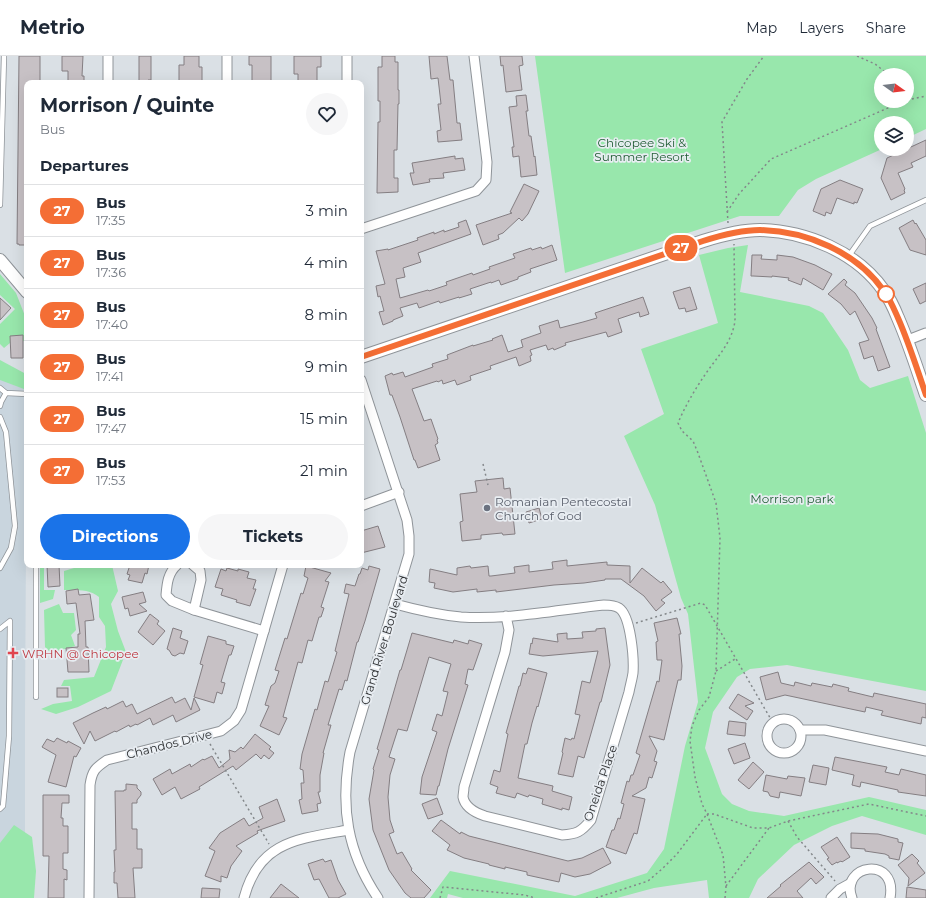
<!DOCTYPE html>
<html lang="en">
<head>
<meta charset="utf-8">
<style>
	body { margin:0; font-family:Montserrat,sans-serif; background:#f6f6f7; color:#1f2937; height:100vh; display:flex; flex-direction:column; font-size:15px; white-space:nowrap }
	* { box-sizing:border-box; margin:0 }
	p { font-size:13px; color:#747a83 }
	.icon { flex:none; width:22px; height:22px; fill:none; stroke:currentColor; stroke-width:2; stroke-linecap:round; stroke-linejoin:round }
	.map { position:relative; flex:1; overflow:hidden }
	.side { position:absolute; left:24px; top:24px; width:340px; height:488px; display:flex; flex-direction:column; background:#fff; border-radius:8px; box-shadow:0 4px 16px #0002 }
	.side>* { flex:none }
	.badge { padding:0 8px; border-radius:13px; font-size:14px; line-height:26px }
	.needle { width:26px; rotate:104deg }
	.controls { position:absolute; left:874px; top:12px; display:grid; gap:8px }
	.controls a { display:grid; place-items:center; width:40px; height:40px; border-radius:50%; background:#fff; box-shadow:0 4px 16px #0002; font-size:20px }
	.map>.badge { position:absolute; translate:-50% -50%; box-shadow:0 0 0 2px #fff }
	h2 { padding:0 16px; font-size:15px; line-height:36px }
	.round { display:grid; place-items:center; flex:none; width:42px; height:42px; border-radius:21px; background:#f6f6f7 }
	.overview { display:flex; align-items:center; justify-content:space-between; height:68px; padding:0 16px }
	h1 { font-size:19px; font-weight:700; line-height:30px }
	.button { display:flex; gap:8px; margin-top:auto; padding:8px 16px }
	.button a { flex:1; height:46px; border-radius:24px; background:#1a73e8; color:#fff; font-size:16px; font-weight:700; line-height:46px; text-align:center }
	.button a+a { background:#f6f6f7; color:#1f2937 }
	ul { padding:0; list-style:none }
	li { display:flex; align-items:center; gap:12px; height:52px; padding:0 16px; border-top:1px solid #e0e1e3 }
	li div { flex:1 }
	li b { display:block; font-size:15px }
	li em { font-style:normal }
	li .badge { min-width:44px; font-weight:700; text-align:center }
	header { display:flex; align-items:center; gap:24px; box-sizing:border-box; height:56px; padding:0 20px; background:#fff; border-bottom:1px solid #e0e1e3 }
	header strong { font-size:19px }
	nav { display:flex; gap:22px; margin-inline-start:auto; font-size:14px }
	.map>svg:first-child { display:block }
</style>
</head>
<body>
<header>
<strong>Metrio</strong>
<nav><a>Map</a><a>Layers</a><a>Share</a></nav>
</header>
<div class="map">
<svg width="926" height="842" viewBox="0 0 926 842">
	<rect width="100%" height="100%" fill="#dae0e5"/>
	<!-- built -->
	<polygon fill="#c9d5de" points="0,305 27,319 25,658 25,842 0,842"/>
	<!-- green -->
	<g fill="#98e7ac" fill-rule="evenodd">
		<path d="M535,0h391v73l-19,9v-15h-26v26h1l-66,30 -18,11 -19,26h-39l-175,57zM881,19h26v26h-26z"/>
		<polygon points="748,189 740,236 809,250 823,257 848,294 860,324 870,332 908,320 926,377 926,635 787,609 750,613 737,621 713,656 705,692 722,738 732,748 749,755 784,760 869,741 926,754 926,779 862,760 832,770 794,789 758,823 749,842 709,842 707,824 654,832 617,842 463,842 448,838 447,842 430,842 450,815 575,840 647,817 664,793 685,690 698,646 688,558 681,542 655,449 624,380 664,358 641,293 718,267 699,199 728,192"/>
		<polygon points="0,218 16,237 27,265 27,308 25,310 24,285 10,287 4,292 0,288 0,268 15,253 0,239"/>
		<polygon points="0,304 26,318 24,333 0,324"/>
		<polygon points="40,509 44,509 44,534 55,534 53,543 40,547"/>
		<path d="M84,509h28l6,26 -7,13 7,27 8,21 -15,39 -33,16 -22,7 -15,-5 12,-5 19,-3 -2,-15h-9l3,-6 30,-3 12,-30 -1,-21 -6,-9v-20c-9,-8 -23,-7 -35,-7v-19z"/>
		<polygon points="59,548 63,557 74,557 76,574 71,579 75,590 51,597 45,591 44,554"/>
		<polygon points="14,769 32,781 36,815 34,842 0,842 0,787"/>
	</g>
	<!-- building -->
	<g fill="#c7c1c5" stroke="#847e82">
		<polygon points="19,0 40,0 40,27 27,27 27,189 19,189 19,188 17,188"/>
		<polygon points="62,0 83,0 82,20 84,20 84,27 68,27 68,15 62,15"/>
		<polygon points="139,0 151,0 151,24 148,24 148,27 139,27"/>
		<polygon points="184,0 199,0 199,11 202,11 202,27 179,27 179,9 184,9"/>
		<polygon points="249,0 271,0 271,27 252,27 252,9 249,9"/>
		<polygon points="294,0 321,0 321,11 317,11 317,27 298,27 298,18 294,18"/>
		<polygon points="382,0 395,0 395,6 398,6 398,34 399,34 399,48 398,48 397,94 394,94 394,122 398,122 398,136 377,137 378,66 380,66 380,45 378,45 378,11 382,11"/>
		<polygon points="429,0 447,0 450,24 453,24 457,67 460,67 462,84 438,86 437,75 441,74 438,48 441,48 438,22 431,23"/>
		<polygon points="500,0 522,0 523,9 519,10 522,34 506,36 503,9 501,10"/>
		<polygon points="526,39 528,55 526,55 529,80 531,80 534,101 535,100 537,119 521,121 519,100 513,101 512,91 514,91 509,51 517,50 516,40"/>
		<polygon points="926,84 926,100 911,107 913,111 898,117 905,133 904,134 905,137 891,144 881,122 887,102"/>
		<polygon points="455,100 455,103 463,102 465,114 443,117 444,122 429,123 430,126 413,129 410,117 414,117 412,107"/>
		<polygon points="840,124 863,133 857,147 854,146 854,148 837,142 831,158 826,156 825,160 813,155 821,133"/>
		<polygon points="524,128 539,135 528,158 522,165 519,162 503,177 498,179 499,183 483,189 476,169 512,157 510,156"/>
		<polygon points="466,164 471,178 418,197 421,206 403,212 405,221 396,223 400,242 428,234 429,235 447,229 446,226 472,217 473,219 490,213 489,211 515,202 513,198 531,192 532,194 541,191 542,193 552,189 557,204 530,213 531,216 518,221 518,223 501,229 499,224 491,227 491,226 470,233 472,238 459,242 459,241 440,247 439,245 419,252 417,247 400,252 403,260 393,264 393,265 383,269 379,256 384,255 380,240 378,241 376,230 385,228 376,195 388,193 388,194 418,184 417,182 434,176 434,178 444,174 444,176 459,171 458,167"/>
		<polygon points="913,164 915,168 916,167 926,184 926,199 910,194 899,172"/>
		<polygon points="752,199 762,199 761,203 777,204 777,199 793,201 815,209 832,218 823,234 803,222 801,229 788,224 789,222 772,220 772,221 753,220 751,220"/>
		<polygon points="844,223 847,226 845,229 855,237 872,262 877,272 876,273 890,311 878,315 873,300 864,303 859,287 869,284 855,255 850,259 841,248 828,238"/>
		<polygon points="926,227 926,245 920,248 913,233"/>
		<polygon points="690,231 697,253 686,256 685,252 679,253 673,236"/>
		<polygon points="643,241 649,258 640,261 639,256 618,263 622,276 608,281 606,276 565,287 566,289 554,294 553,292 548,294 546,289 530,294 532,299 530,300 531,305 519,310 516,301 490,310 491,313 470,320 471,324 457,329 455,324 443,328 442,324 438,326 437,325 412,333 424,365 431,363 438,383 437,384 438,387 435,389 440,404 418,412 415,404 414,404 400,361 392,339 390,339 385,320 392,317 393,319 403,316 405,321 433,311 432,308 448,303 447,299 473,289 473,290 493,284 492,283 502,279 508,296 523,291 521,284 541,277 539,270 558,264 560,272 583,266 597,262 595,257"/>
		<polygon points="0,242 11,252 0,264"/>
		<polygon points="23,279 23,302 11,302 10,280"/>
		<polygon points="503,422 504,433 510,432 515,478 503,479 502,477 481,479 481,483 462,485 460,466 463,465 460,438 477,436 475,425"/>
		<polygon points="539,452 542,463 529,467 526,456"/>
		<polygon points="378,470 385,491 361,497 361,475"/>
		<polygon points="567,504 567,510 607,506 607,509 630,510 630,527 642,512 661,527 663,525 672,536 661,544 665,547 656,555 644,540 621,523 605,523 605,524 584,527 554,529 496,536 496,534 477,536 477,533 453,536 434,532 435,527 429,526 430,513 457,519 457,512 470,510 471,512 488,510 489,520 491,520 515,517 514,511 529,509 529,516 553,513 552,506"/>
		<polygon points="47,509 59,509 60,530 48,531"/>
		<polygon points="130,509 149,509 147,518 145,517 142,527 128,524 130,519 127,518"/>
		<polygon points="306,510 331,517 325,525 329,526 321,551 324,552 321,561 319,561 312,585 308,584 302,607 298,606 283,661 287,662 279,679 260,670 269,650 265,649 271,630 275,627 279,615 275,614 285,582 287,583 301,537 303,538 308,522 304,520"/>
		<polygon points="369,510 380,513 365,565 358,586 357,586 347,625 345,624 342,634 339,633 328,669 331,669 323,697 324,697 320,719 320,736 318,736 321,747 317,748 318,755 302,758 299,744 302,743 301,727 304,727 303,714 300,713 302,698 315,653 317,654 325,625 328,626 337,596 335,595 349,538 344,537 346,528 355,530 359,518 360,518 362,512 368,514"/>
		<polygon points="227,512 238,515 238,513 249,516 247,522 256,524 253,533 256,533 250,550 236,546 237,544 221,539 223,533 215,531 221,513 226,515"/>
		<polygon points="78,533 79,539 90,538 94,564 85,565 86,591 88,591 89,616 68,616 66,592 78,591 78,578 80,578 76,547 67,548 66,535"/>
		<polygon points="143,536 146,546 139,548 147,555 130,560 128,552 125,553 122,541"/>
		<polygon points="150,558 159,565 157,568 165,575 153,589 138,576"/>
		<polygon points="677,562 681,578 679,578 682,610 681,624 678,624 664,684 649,680 657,695 654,705 657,706 652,722 649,721 646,732 632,740 645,743 637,778 634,777 626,798 606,791 612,774 614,774 618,762 620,763 624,748 621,747 627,725 629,726 631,719 633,719 640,699 636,697 657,625 659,626 662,604 657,604 656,586 658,585 654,567"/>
		<polygon points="173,572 182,575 180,582 188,585 184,598 180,597 175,600 172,599 169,594 167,593"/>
		<polygon points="605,572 610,609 601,646 600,646 584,702 578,700 573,721 558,718 563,697 562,696 565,682 571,684 572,682 574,683 580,659 575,658 582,625 590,627 598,595 543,600 529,598 531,587 532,588 533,582 558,586 557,578 567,577 567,583 583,582 582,576 596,575 596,573"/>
		<polygon points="412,577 453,587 454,584 468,588 469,584 482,588 473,614 468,613 465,628 468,629 448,693 439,730 438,730 436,739 420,738 422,721 437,676 432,674 437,658 442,660 448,636 443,635 451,608 429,601 407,675 398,673 389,701 395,703 390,719 388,741 390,764 394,776 389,778 397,798 402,796 412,813 411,814 431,834 424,842 411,842 405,837 389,814 373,774 369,743 374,714 373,713 379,694 377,693 383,673 400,614 401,614 407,594"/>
		<polygon points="208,580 226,585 226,588 234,590 231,599 229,599 221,626 225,627 222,638 217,636 214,647 194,641 203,609 200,608"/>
		<polygon points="528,612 547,617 538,651 537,650 532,667 527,688 525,688 518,722 553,730 552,735 572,741 569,754 562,752 562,754 542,748 543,743 529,739 528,741 517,737 515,742 496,737 498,731 490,728 494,714 500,716 508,678 506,677 508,670 519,630 520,630 523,617 526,618"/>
		<polygon points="778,616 781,627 794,630 795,626 811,630 812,627 832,631 833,628 849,632 848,635 873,641 874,637 926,648 926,662 922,661 921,668 881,659 883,655 866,651 865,656 785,639 766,644 760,621"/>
		<rect x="57" y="632" width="11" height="9"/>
		<polygon points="738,638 754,647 745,650 753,655 747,664 729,652"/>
		<polygon points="172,641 175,647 185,642 191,654 194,642 200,654 176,666 173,659 153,669 150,662 137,669 136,668 130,671 129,669 116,676 115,675 95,685 90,675 84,688 73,667 93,657 106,651 107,653 123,645 126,651 132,648 137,658"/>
		<polygon points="729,665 746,667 745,680 727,678"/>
		<polygon points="255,678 271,691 269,693 274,697 269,703 264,699 261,703 256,698 236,714 233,710 199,731 200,733 181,743 175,731 162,739 153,723 170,713 172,718 190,708 191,711 203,703 204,704 212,700 219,712 230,703 229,694 235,696 241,691 243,693"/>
		<polygon points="57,682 67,687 68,685 81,692 76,701 74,700 66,731 48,726 56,699 42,691 47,683 54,686"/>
		<polygon points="745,687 750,702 734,708 728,693"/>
		<polygon points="835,701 887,711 885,716 899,719 901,713 926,719 926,740 898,736 898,734 861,726 860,731 852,729 854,719 832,714"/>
		<polygon points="753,706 764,716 749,733 738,724"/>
		<polygon points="813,709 829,712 826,729 809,726"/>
		<polygon points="766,719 787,723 788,720 805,722 801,740 780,736 779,742 770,740 768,736 763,735"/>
		<polygon points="126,728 137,729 137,732 141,736 141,739 137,744 137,747 132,747 132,773 137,773 137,793 142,793 142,812 133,812 135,842 118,842 117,827 114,827 114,816 115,816 114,794 116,794 115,735 124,735 124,734 126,734"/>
		<polygon points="43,739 69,739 69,747 62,747 61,762 63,762 63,770 68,770 68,797 63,797 63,813 67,814 67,824 64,823 64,842 48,842 49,800 43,800"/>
		<polygon points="437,742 443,758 428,763 422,748"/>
		<polygon points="277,743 285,765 257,775 258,777 236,790 242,795 231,810 227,822 221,820 221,826 205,820 215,795 209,792 220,777 244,762 249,770 263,762 259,751"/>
		<polygon points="441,764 460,778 461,776 469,780 568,805 582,802 603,792 611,807 590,818 575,821 561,817 559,826 527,819 527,816 505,811 505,813 489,809 489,808 464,802 447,794 450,789 432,775"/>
		<polygon points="851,777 878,778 898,783 898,786 903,787 899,804 889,802 889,800 885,798 865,795 865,793 851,792"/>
		<polygon points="837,781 850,801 842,806 841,805 837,807 837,806 832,809 827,803 829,802 821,791"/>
		<polygon points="912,798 919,805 917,807 925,817 908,830 909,822 898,809"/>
		<polygon points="323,803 325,806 331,804 338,824 346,838 338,842 329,842 319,823 314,824 308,808"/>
		<polygon points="809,806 824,821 816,828 811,822 797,835 803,842 767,842 781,830 780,829"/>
		<polygon points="281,828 299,842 270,842"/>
		<polygon points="907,831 926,834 926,842 906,842"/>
		<polygon points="202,832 220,833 219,842 201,842"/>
	</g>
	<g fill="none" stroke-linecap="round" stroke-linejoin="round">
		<!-- lane casing -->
		<g stroke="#8f9499" stroke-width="6">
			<g id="lane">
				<polyline points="0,149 4,0"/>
				<polyline points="848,201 870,170 926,144"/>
				<polyline points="0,332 6,337 27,338"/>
				<polyline points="0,350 1,346 6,337"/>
				<polyline points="0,361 6,376 15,470 11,492 0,512"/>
				<polyline points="0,573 10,565 9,680 3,750 0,753"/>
				<polyline points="36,641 36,509"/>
			</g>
		</g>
		<!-- street casing -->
		<g stroke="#8f9499" stroke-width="11">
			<g id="street">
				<polyline points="108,27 108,0"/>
				<polyline points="227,27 227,0"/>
				<polyline points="347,27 347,0"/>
				<polyline points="361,173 476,135 486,124 487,106 474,0"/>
				<polyline points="908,284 926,277"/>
				<path d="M361,324l46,140 2,16v18l-59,198c-10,54 -3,100 28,146"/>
				<polyline points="361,450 399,436"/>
				<path d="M177,509c-9,8 -10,18 -11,30l6,6 22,9 7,-30 -1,-9 -7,-6"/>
				<path d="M395,548c22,6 44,11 66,13 47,3 96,-7 143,-12 5,0 10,0 15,3 12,8 15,51 14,65 -1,7 -3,13 -4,19l-38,128c-10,12 -14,14 -29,15l-77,-19c-9,-3 -20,-8 -22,-19 0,-2 1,-7 1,-10l41,-135 4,-22 -3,-14"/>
				<polyline points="194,554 264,575"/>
				<circle cx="784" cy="680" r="17"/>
				<polyline points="800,674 825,674 926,695"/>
				<path d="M89,842l1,-113c2,-14 5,-17 17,-25l114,-29 13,-10 7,-11 42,-145"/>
				<path d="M244,842c15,-57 54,-59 104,-68"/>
				<polyline points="831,842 840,833 851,827"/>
				<path d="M852,842c-13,-34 46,-43 38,0"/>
			</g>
		</g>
		<!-- secondary casing -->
		<g stroke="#8f9499" stroke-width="14">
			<g id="secondary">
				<polyline points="0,204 27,236"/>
				<path d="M361,301l342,-116c19,-6 37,-11 57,-11 46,1 97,22 124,61 6,8 10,17 14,27 11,25 19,51 28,77"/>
			</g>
		</g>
		<!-- path -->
		<g stroke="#83878a" stroke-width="1.5" stroke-dasharray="2 3" stroke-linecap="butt">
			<polyline points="857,0 875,8 889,19"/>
			<polyline points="907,44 926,40"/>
			<polyline points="727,156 739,138 771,103 904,45"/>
			<polyline points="728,167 722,66 747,23 764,0"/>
			<polyline points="483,408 488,429"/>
			<polyline points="636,567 701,547 705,549 773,667"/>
			<polyline points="716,615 735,603"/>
			<polyline points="210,688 269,788"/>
			<polyline points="707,758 714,758 753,772 769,772 788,765 869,748 926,760"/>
			<polyline points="788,765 797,781 835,825"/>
			<polyline points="726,830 769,772"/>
			<polyline points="440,842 443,831 525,839 535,842"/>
			<polyline points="596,842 648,825 662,813 677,798 707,758"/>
			<path d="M725,842l1,-11 -3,-32 -16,-41 -5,-10 -7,-27 -5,-36 2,-15 7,-16 10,-13 7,-26 4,-133 -4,-35 -18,-50 -5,-12 -11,-10 -4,-8c8,-19 19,-37 31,-54 11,-15 23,-28 26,-48l-1,-77"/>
		</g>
		<!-- lane -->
		<use href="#lane" stroke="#fff" stroke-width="4.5"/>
		<!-- street -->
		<use href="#street" stroke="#fff" stroke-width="9"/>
		<!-- secondary -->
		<use href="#secondary" stroke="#fff" stroke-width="12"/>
	</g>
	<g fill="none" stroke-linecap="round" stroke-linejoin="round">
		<!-- line casing -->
		<g stroke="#fff" stroke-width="9">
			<path id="line" d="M361,301l342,-116c19,-6 37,-11 57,-11 46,1 97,22 124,61 6,8 10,18 14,27 11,25 19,51 28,77"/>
		</g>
		<!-- line -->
		<use href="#line" stroke="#f46e35" stroke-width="6"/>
	</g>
	<!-- markers -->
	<circle fill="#fff" stroke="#f46e35" stroke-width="2" cx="886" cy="238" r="8"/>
	<circle fill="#6b7280" stroke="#e8edf2" stroke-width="1.5" cx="487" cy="452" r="4"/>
	<path fill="#e0444e" stroke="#e8edf2" stroke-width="1.5" d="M11 591h4v4h4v4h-4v4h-4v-4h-4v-4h4z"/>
	<g text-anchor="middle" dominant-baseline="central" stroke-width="3.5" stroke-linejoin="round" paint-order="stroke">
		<!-- park labels -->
		<g font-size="12" fill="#215e35" stroke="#e8edf2">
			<text x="642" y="86">Chicopee Ski &amp;<tspan x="642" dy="14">Summer Resort</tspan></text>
			<text x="792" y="442">Morrison park</text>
		</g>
		<!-- worship labels -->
		<g font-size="12" fill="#5b616d" stroke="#e8edf2" text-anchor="start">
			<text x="495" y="445">Romanian Pentecostal<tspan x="495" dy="14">Church of God</tspan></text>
		</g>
		<!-- street labels -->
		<g font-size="12" fill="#2f3133" stroke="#e8edf2">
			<text transform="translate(384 584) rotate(-73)">Grand River Boulevard</text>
			<text transform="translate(169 688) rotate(-14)">Chandos Drive</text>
			<text transform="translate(600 727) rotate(-71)">Oneida Place</text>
		</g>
		<!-- health labels -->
		<g font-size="12" fill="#be3a42" stroke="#e8edf2" text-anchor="start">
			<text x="22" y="597">WRHN @ Chicopee</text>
		</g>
	</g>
</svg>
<div class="controls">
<a><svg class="needle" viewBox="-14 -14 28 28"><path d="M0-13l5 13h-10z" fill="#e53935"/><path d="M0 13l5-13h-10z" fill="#747a83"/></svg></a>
<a><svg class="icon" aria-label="layers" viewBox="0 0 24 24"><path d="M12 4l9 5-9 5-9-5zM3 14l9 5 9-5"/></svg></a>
</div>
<b class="badge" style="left:681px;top:192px;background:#f46e35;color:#fff">27</b>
<section class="side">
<div class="overview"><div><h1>Morrison / Quinte</h1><p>Bus</p></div><a class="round"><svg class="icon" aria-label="heart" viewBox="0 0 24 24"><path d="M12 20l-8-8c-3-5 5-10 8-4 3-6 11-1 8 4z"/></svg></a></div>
<h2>Departures</h2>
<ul>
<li><span class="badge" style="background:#f46e35;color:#fff">27</span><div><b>Bus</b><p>17:35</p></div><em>3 min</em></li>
<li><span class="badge" style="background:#f46e35;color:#fff">27</span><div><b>Bus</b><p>17:36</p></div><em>4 min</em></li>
<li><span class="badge" style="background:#f46e35;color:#fff">27</span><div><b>Bus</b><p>17:40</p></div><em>8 min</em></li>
<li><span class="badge" style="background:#f46e35;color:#fff">27</span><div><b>Bus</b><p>17:41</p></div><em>9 min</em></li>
<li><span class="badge" style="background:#f46e35;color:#fff">27</span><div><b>Bus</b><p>17:47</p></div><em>15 min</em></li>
<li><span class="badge" style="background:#f46e35;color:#fff">27</span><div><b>Bus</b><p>17:53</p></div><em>21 min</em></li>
</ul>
<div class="button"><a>Directions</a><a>Tickets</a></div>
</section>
</div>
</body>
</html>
